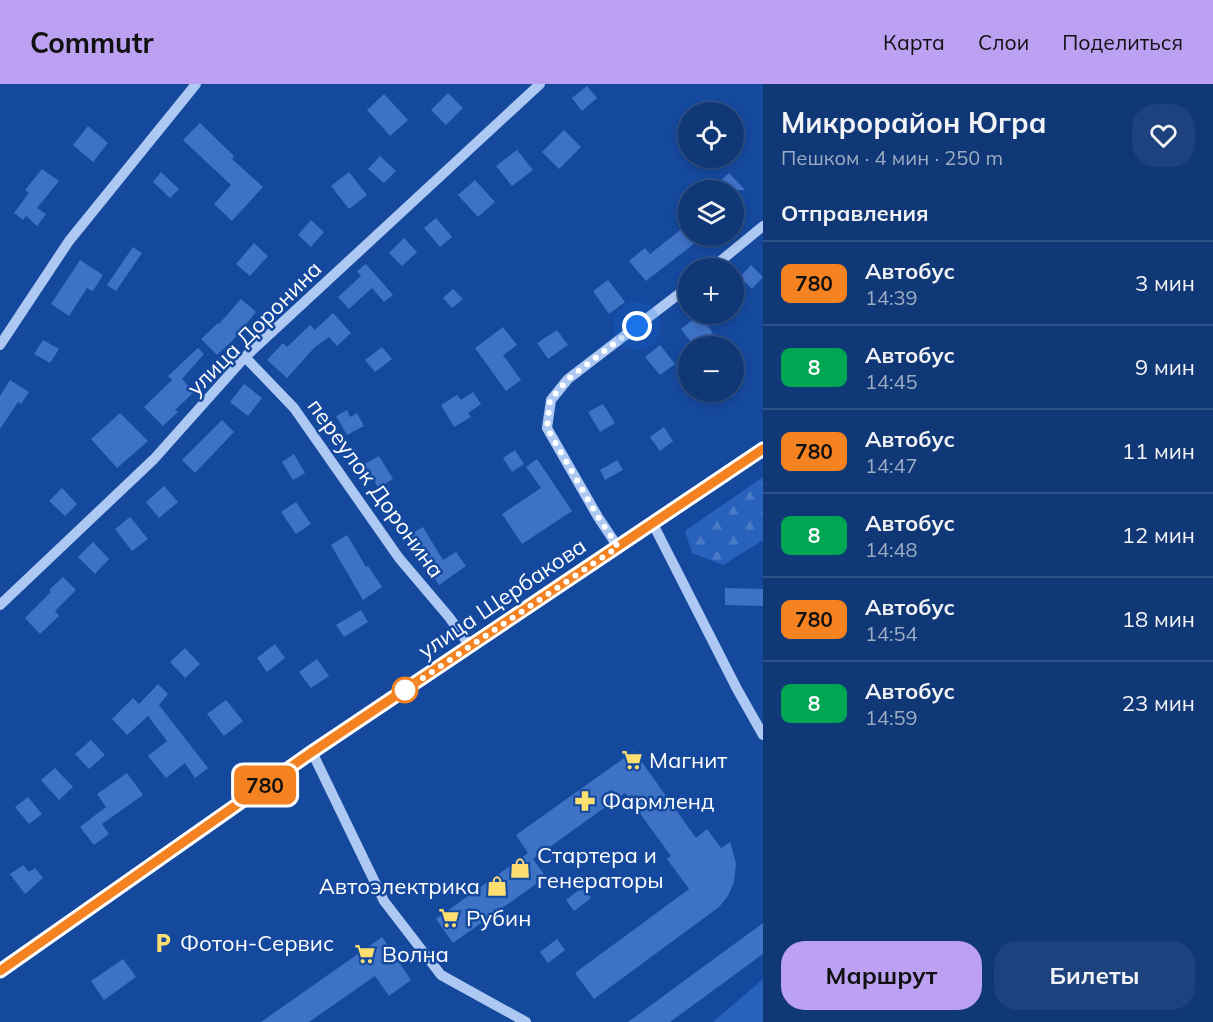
<!DOCTYPE html>
<html lang="ru">
<head>
<meta charset="utf-8">
<style>
	body { margin:0; font-family:Mulish,sans-serif; background:#1e427e; color:#f1f3f6; height:100vh; display:flex; flex-direction:column; font-size:22px; white-space:nowrap }
	* { box-sizing:border-box; margin:0 }
	p { font-size:20px; color:#9cacc5 }
	.icon { flex:none; width:33px; height:33px; fill:none; stroke:currentColor; stroke-width:2; stroke-linecap:round; stroke-linejoin:round }
	.map { position:relative; flex:1; overflow:hidden }
	.sheet { display:flex; flex-direction:column; background:#103776; width:450px }
	.sheet>* { flex:none }
	.badge { padding:0 12px; border-radius:9px; font-size:21px; line-height:39px }
	.tools { position:absolute; left:678px; top:18px; display:grid; gap:12px }
	.tools a { display:grid; place-items:center; width:66px; height:66px; border-radius:50%; background:#103776; box-shadow:0 3px 9px #0003,0 0 0 2px #305188; font-size:30px }
	.you { position:absolute; width:30px; height:30px; margin:-15px; border:4px solid #fff; border-radius:50%; background:#1a73e8; box-shadow:0 0 0 9px #1a73e833 }
	.map>.badge { position:absolute; translate:-50% -50%; box-shadow:0 0 0 3px #fff }
	h2 { padding:0 18px; font-size:22px; line-height:54px }
	.round { display:grid; place-items:center; flex:none; width:63px; height:63px; border-radius:24px; background:#1e427e }
	.headline { display:flex; align-items:center; justify-content:space-between; height:102px; padding:0 18px }
	h1 { font-size:28px; font-weight:700; line-height:45px }
	.button { display:flex; gap:12px; margin-top:auto; padding:12px 18px }
	.button a { flex:1; height:69px; border-radius:24px; background:#bca0f2; color:#111; font-size:24px; font-weight:700; line-height:69px; text-align:center }
	.button a+a { background:#1e427e; color:#f1f3f6 }
	ul { padding:0; list-style:none }
	li { display:flex; align-items:center; gap:18px; height:84px; padding:0 18px; border-top:2px solid #305188 }
	li div { flex:1 }
	li b { display:block; font-size:22px }
	li em { font-style:normal }
	li .badge { min-width:66px; font-weight:700; text-align:center }
	header { display:flex; align-items:center; gap:36px; box-sizing:border-box; height:84px; padding:0 30px; background:#bca0f2; color:#111 }
	header strong { font-size:28px }
	nav { display:flex; gap:33px; margin-inline-start:auto; font-size:21px }
	main { display:flex; flex:1; min-height:0 }
	.map>svg:first-child { display:block }
</style>
</head>
<body>
<header>
<strong>Commutr</strong>
<nav><a>Карта</a><a>Слои</a><a>Поделиться</a></nav>
</header>
<main>
<div class="map">
<svg width="763" height="938" viewBox="0 0 763 938">
	<defs>
		<pattern id="forest-firs" width="22" height="20" patternUnits="userSpaceOnUse" patternTransform="scale(1.5)"><rect width="22" height="20" fill="#2962bc"/><path d="M5 1l3.5 6h-7zM16 11l3.5 6h-7z" fill="#497ac6"/></pattern>
	</defs>
	<rect width="100%" height="100%" fill="#15499e"/>
	<!-- grass -->
	<polygon fill="#2962bc" points="763,895 763,938 713,938"/>
	<!-- forest -->
	<polygon fill="url(#forest-firs)" points="763,393 763,456 723,481 692,469 685,447"/>
	<!-- building -->
	<g fill="#3e72c5">
		<polygon points="587,2 597,14 582,27 572,14"/>
		<polygon points="448,9 463,24 446,41 431,26"/>
		<polygon points="384,10 408,36 390,52 367,26"/>
		<polygon points="200,39 234,72 232,75 263,103 232,137 214,120 231,101 183,56"/>
		<polygon points="88,42 108,59 93,78 73,61"/>
		<polygon points="564,46 581,63 559,85 542,68"/>
		<polygon points="517,66 533,86 512,102 496,82"/>
		<polygon points="380,72 396,87 384,99 368,85"/>
		<polygon points="42,85 59,97 37,124 46,130 37,142 26,132 23,136 14,129 29,109 25,106"/>
		<polygon points="161,88 179,105 170,114 153,98"/>
		<polygon points="349,88 367,111 349,125 331,102"/>
		<polygon points="729,89 745,106 710,106"/>
		<polygon points="475,96 495,118 478,133 458,111"/>
		<polygon points="436,134 452,153 440,163 424,144"/>
		<polygon points="311,136 324,148 311,163 298,151"/>
		<polygon points="688,140 688,152 695,159 646,197 629,177 645,164 650,170"/>
		<polygon points="404,154 417,168 402,182 389,169"/>
		<polygon points="254,159 268,172 250,192 236,180"/>
		<polygon points="133,163 142,169 116,207 107,201"/>
		<polygon points="80,176 103,191 93,207 87,204 69,232 51,220"/>
		<polygon points="366,180 393,211 384,218 372,204 349,225 338,213 361,192 357,187"/>
		<polygon points="751,181 763,193 752,205 740,193"/>
		<polygon points="608,196 625,218 609,230 593,207"/>
		<polygon points="453,205 463,215 452,224 443,214"/>
		<polygon points="241,215 256,228 234,255 217,271 201,255 218,239 219,240"/>
		<polygon points="333,229 351,249 337,262 329,253 315,263 287,294 267,276 283,259 287,263 310,241 315,246"/>
		<polygon points="695,234 697,238 702,234 713,249 694,262 681,245"/>
		<polygon points="503,243 517,261 503,271 521,296 506,307 475,264"/>
		<polygon points="557,246 568,261 548,275 537,259"/>
		<polygon points="43,256 59,265 50,279 34,270"/>
		<polygon points="660,261 675,280 660,291 645,273"/>
		<polygon points="382,263 392,275 375,288 365,276"/>
		<polygon points="198,264 204,270 182,295 194,308 175,326 178,328 163,342 144,323 172,296 168,292"/>
		<polygon points="10,296 29,308 21,320 18,318 0,345 0,312"/>
		<polygon points="244,300 262,314 248,332 230,318"/>
		<polygon points="473,308 481,320 468,329 471,333 454,343 441,321 457,311 461,316"/>
		<polygon points="603,320 615,339 600,348 588,328"/>
		<polygon points="347,326 350,333 357,329 364,342 347,351 336,332"/>
		<polygon points="120,329 148,357 117,384 91,355"/>
		<polygon points="222,336 234,348 195,389 182,376"/>
		<polygon points="664,343 673,357 660,367 650,353"/>
		<polygon points="515,366 524,380 512,388 503,374"/>
		<polygon points="294,370 305,389 293,396 282,378"/>
		<polygon points="379,372 393,395 378,404 365,380"/>
		<polygon points="537,375 572,427 522,460 502,430 541,404 526,383"/>
		<polygon points="617,376 623,386 605,396 600,386"/>
		<polygon points="164,402 178,418 159,434 146,418"/>
		<polygon points="62,404 77,420 65,432 49,417"/>
		<polygon points="296,418 311,440 296,450 281,428"/>
		<polygon points="130,433 148,455 132,467 115,445"/>
		<polygon points="423,443 443,476 456,468 466,482 439,501 408,452"/>
		<polygon points="347,451 366,483 368,482 382,503 363,516 331,461"/>
		<polygon points="93,458 109,475 95,490 78,473"/>
		<polygon points="63,493 76,506 55,527 59,532 40,550 25,534 51,508 49,506"/>
		<polygon points="725,504 763,505 763,522 725,521"/>
		<polygon points="361,526 368,538 344,553 336,541"/>
		<polygon points="275,560 285,574 267,588 257,574"/>
		<polygon points="185,564 200,580 185,594 170,578"/>
		<polygon points="317,575 329,592 311,604 299,588"/>
		<polygon points="158,600 168,610 159,621 208,684 195,694 185,679 166,694 148,672 167,657 148,632 127,651 112,635 133,614 139,620"/>
		<polygon points="226,616 243,637 224,652 207,630"/>
		<polygon points="91,656 105,671 89,685 75,670"/>
		<polygon points="634,667 696,754 707,745 721,764 730,758 736,779 734,798 728,812 719,823 594,915 575,889 689,805 667,775 671,772 625,709 533,775 546,793 453,859 436,835 528,769 516,751"/>
		<polygon points="55,684 73,703 59,716 41,696"/>
		<polygon points="127,689 143,711 102,740 109,750 94,761 80,743 106,723 97,710"/>
		<polygon points="28,713 42,730 29,740 15,723"/>
		<polygon points="23,781 29,788 35,784 43,794 25,810 10,790"/>
		<polygon points="583,803 591,814 574,827 566,816"/>
		<polygon points="763,839 763,870 670,938 628,938"/>
		<polygon points="382,853 411,896 389,912 375,892 309,938 261,938"/>
		<polygon points="557,855 565,866 548,879 540,868"/>
		<polygon points="123,875 136,893 104,916 91,897"/>
	</g>
	<g fill="none" stroke-linecap="round" stroke-linejoin="round">
		<!-- minor -->
		<g stroke="#adc9f3" stroke-width="10">
			<polyline points="712,184 763,142"/>
			<polyline points="0,261 69,157 196,0"/>
			<polyline points="245,273 294,324 399,474 449,533 470,562"/>
			<polyline points="653,440 737,605 763,651"/>
			<polyline points="618,463 598,433 547,344 551,316 568,295 688,203"/>
			<polyline points="0,521 154,375 245,273 540,0"/>
			<polyline points="312,668 384,817 441,891 526,938"/>
		</g>
		<!-- major -->
		<polyline stroke="#fafbff" stroke-width="15" points="0,887 312,668 763,365"/>
	</g>
	<g fill="none" stroke-linecap="round" stroke-linejoin="round">
		<!-- line casing -->
		<g stroke="#fff" stroke-width="14">
			<polyline id="line" points="0,887 312,668 763,365"/>
		</g>
		<!-- line -->
		<use href="#line" stroke="#f58220" stroke-width="9"/>
		<!-- walk -->
		<polyline stroke="#fff" stroke-width="6" stroke-dasharray="0 10.8" points="405,606 618,463 598,433 547,344 550,316 568,295 637,242"/>
	</g>
	<!-- icons -->
	<defs>
		<g id="supermarket-bare" transform="scale(1.62)"><path d="M-6-5.5h2.5l.6 2H6L4.5 2H-2.5L-4.4-4H-6ZM-1.5 3.2a1.3 1.3 0 1 0 .1 0ZM3 3.2a1.3 1.3 0 1 0 .1 0Z" fill="#ffde70" stroke="#15499e" stroke-width="2.5" paint-order="stroke"/></g>
		<g id="pharmacy-bare" transform="scale(1.62)"><path d="M-2-6h4v4h4v4h-4v4h-4v-4h-4v-4h4Z" fill="#ffde70" stroke="#15499e" stroke-width="2.5" paint-order="stroke"/></g>
		<g id="shop-bare" transform="scale(1.62)"><path d="M-5-2.5h2.3a2.7 3.5 0 0 1 5.4 0H5L5.5 6h-11ZM-1.5-2.5h3a1.5 2.3 0 0 0-3 0Z" fill="#ffde70" stroke="#15499e" stroke-width="2.5" paint-order="stroke"/></g>
		<g id="parking-bare" transform="scale(1.62)"><path d="M-3.5-5.5H1a3.5 3.5 0 0 1 0 7H-1V5.5H-3.5ZM-1-3.4V-.6H.8a1.4 1.4 0 0 0 0-2.8Z" fill="#ffde70" stroke="#15499e" stroke-width="2.5" paint-order="stroke"/></g>
	</defs>
	<g fill-rule="evenodd">
		<use href="#supermarket-bare" x="632" y="676"/>
		<use href="#pharmacy-bare" x="585" y="717"/>
		<use href="#shop-bare" x="520" y="784"/>
		<use href="#shop-bare" x="497" y="802"/>
		<use href="#supermarket-bare" x="449" y="834"/>
		<use href="#parking-bare" x="163" y="859"/>
		<use href="#supermarket-bare" x="365" y="870"/>
	</g>
	<!-- markers -->
	<circle fill="#fff" stroke="#f58220" stroke-width="3" cx="405" cy="606" r="12"/>
	<g text-anchor="middle" dominant-baseline="central" stroke-width="5" stroke-linejoin="round" paint-order="stroke">
		<!-- street labels -->
		<g font-size="22" fill="#fff" stroke="#15499e">
			<text transform="translate(254 244) rotate(-45)">улица Доронина</text>
			<text transform="translate(376 404) rotate(54)">переулок Доронина</text>
			<text transform="translate(502 514) rotate(-34)">улица Щербакова</text>
		</g>
		<!-- poi labels -->
		<g font-size="22" fill="#fff" stroke="#15499e" text-anchor="start">
			<text x="649" y="676">Магнит</text>
			<text x="602" y="717">Фармленд</text>
			<text x="537" y="771">Стартера и<tspan x="537" dy="25">генераторы</tspan></text>
			<text x="480" y="802" text-anchor="end">Автоэлектрика</text>
			<text x="466" y="834">Рубин</text>
			<text x="180" y="859">Фотон-Сервис</text>
			<text x="382" y="870">Волна</text>
		</g>
	</g>
</svg>
<div class="tools">
<a><svg class="icon" aria-label="locate" viewBox="0 0 24 24"><circle cx="12" cy="12" r="6"/><path d="M12 2v4M12 18v4M2 12h4M18 12h4"/></svg></a>
<a><svg class="icon" aria-label="layers" viewBox="0 0 24 24"><path d="M12 4l9 5-9 5-9-5zM3 14l9 5 9-5"/></svg></a>
<a>+</a>
<a>−</a>
</div>
<div class="you" style="left:637px;top:242px"></div>
<b class="badge" style="left:265px;top:701px;background:#f58220;color:#111">780</b>
</div>
<section class="sheet">
<div class="headline"><div><h1>Микрорайон Югра</h1><p>Пешком · 4 мин · 250 m</p></div><a class="round"><svg class="icon" aria-label="heart" viewBox="0 0 24 24"><path d="M12 20l-8-8c-3-5 5-10 8-4 3-6 11-1 8 4z"/></svg></a></div>
<h2>Отправления</h2>
<ul>
<li><span class="badge" style="background:#f58220;color:#111">780</span><div><b>Автобус</b><p>14:39</p></div><em>3 мин</em></li>
<li><span class="badge" style="background:#00a651;color:#fff">8</span><div><b>Автобус</b><p>14:45</p></div><em>9 мин</em></li>
<li><span class="badge" style="background:#f58220;color:#111">780</span><div><b>Автобус</b><p>14:47</p></div><em>11 мин</em></li>
<li><span class="badge" style="background:#00a651;color:#fff">8</span><div><b>Автобус</b><p>14:48</p></div><em>12 мин</em></li>
<li><span class="badge" style="background:#f58220;color:#111">780</span><div><b>Автобус</b><p>14:54</p></div><em>18 мин</em></li>
<li><span class="badge" style="background:#00a651;color:#fff">8</span><div><b>Автобус</b><p>14:59</p></div><em>23 мин</em></li>
</ul>
<div class="button"><a>Маршрут</a><a>Билеты</a></div>
</section>
</main>
</body>
</html>
